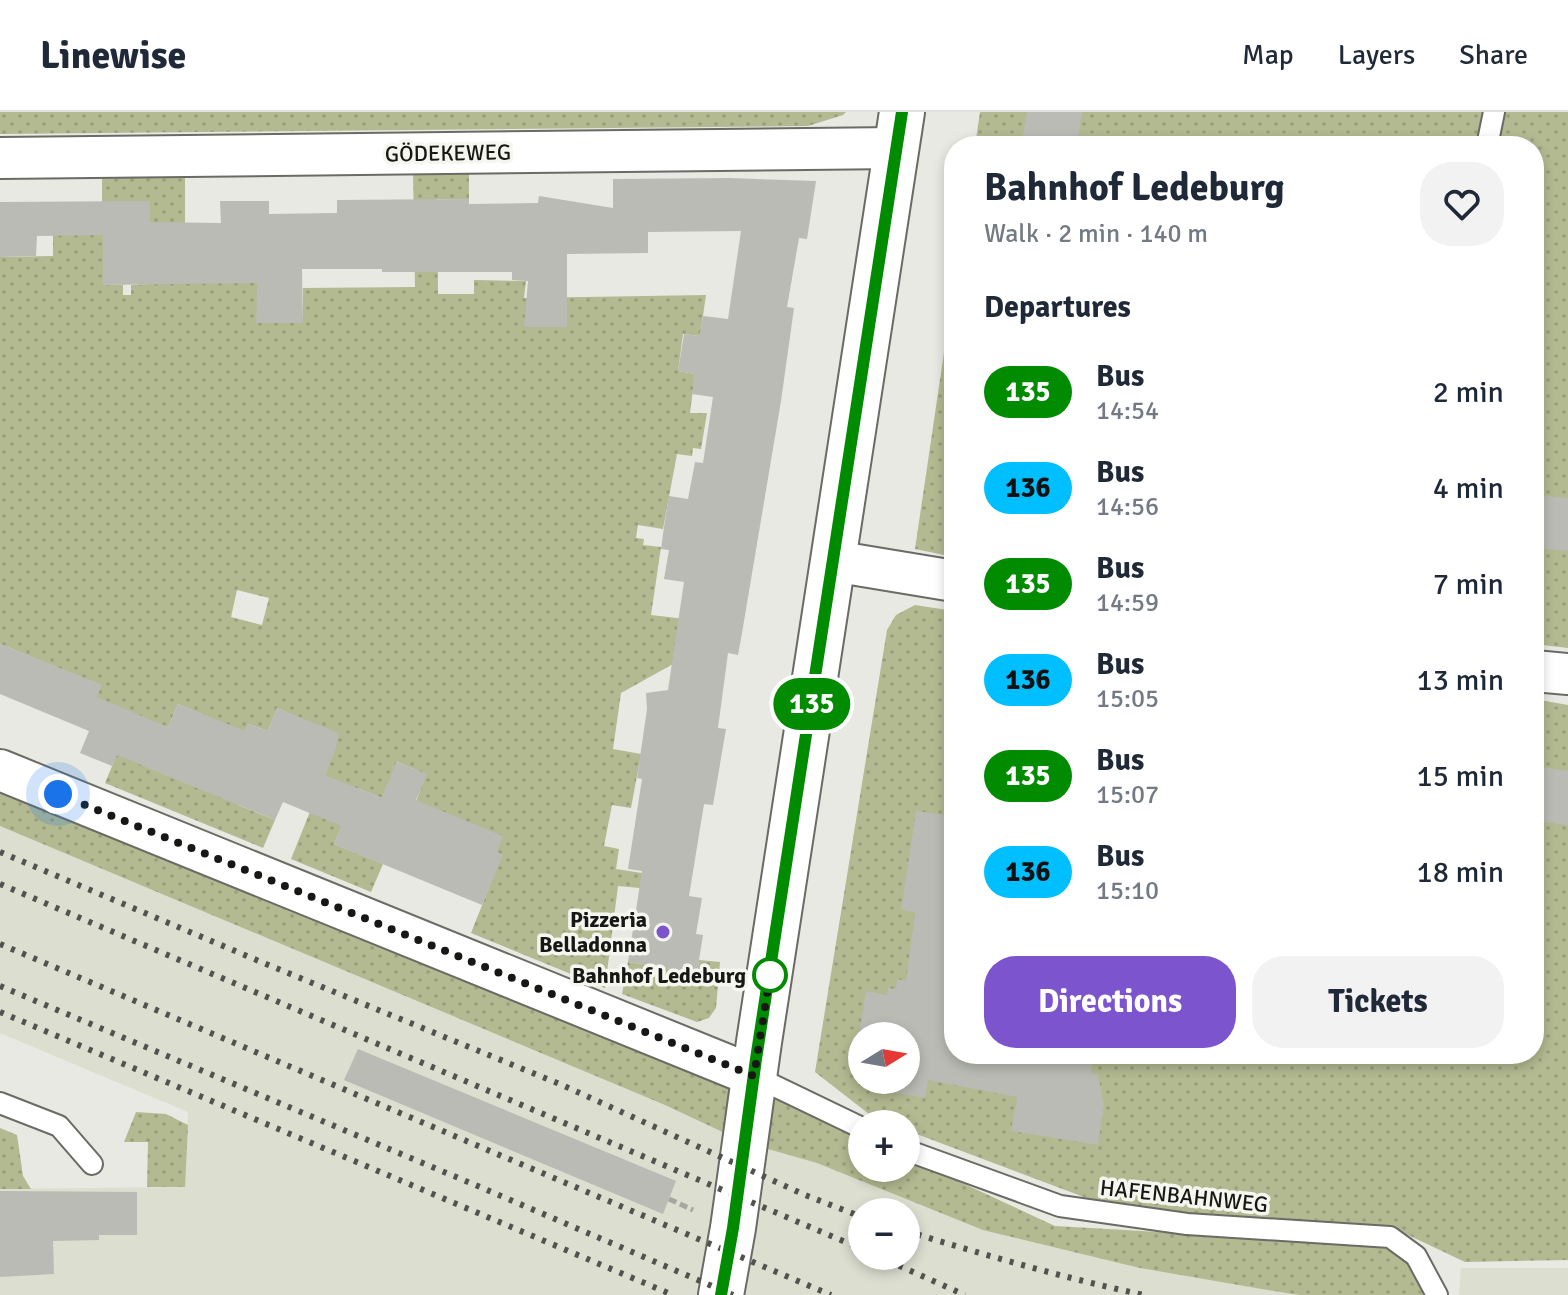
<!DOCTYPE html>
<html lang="en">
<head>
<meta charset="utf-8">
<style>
	body { margin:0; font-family:Signika,sans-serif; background:#f2f2f3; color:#1f2937; height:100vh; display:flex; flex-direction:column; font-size:30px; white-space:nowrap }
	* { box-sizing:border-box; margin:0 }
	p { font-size:26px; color:#747a83 }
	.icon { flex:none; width:44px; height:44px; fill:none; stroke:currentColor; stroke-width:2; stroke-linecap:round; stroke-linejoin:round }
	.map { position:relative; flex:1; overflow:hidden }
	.side { position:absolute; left:944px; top:24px; width:600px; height:928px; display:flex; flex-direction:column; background:#fff; border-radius:32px; box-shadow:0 4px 12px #0003 }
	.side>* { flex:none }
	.badge { padding:0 16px; border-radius:26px; font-size:28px; line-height:52px }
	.needle { width:52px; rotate:79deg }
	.fabs { position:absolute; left:848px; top:910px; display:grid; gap:16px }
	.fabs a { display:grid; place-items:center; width:72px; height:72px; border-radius:50%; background:#fff; box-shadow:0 4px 12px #0003; font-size:40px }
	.you { position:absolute; width:40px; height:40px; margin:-20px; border:6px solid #fff; border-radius:50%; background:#1a73e8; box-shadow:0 0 0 12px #1a73e833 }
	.map>.badge { position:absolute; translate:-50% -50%; box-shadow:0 0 0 4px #fff }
	h2 { padding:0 40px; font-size:30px; line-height:72px }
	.round { display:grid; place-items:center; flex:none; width:84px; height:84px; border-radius:32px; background:#f2f2f3 }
	.summary { display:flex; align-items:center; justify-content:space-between; height:136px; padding:0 40px }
	h1 { font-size:38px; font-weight:700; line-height:60px }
	.button { display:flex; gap:16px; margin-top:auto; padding:16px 40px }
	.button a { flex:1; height:92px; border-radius:32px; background:#7c55ce; color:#fff; font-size:32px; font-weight:700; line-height:92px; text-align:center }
	.button a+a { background:#f2f2f3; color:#1f2937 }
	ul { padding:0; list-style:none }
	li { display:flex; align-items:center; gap:24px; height:96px; padding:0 40px }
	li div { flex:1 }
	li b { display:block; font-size:30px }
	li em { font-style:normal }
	li .badge { min-width:88px; font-weight:700; text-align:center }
	header { display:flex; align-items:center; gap:48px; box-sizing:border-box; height:112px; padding:0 40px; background:#fff; border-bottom:2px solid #e0e1e3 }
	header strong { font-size:38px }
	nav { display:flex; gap:44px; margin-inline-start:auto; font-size:28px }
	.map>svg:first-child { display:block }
</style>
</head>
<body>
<header>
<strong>Linewise</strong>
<nav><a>Map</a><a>Layers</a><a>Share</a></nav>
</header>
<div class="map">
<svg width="1568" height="1183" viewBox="0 0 1568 1183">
	<defs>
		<pattern id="grass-dots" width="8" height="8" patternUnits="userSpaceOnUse" patternTransform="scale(2)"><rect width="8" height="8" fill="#b3b990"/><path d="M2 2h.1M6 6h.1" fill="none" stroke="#999e7b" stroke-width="1.8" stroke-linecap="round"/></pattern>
	</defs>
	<rect width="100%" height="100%" fill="#e7e9e2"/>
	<!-- built -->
	<g fill="#dcded0" fill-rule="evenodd">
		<path d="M0,714l665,279 475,163 160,27h-1300v-106l184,-2 4,-75 -188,-79zM862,1100h44v44h-44z"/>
		<polygon points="1461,1156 1568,1156 1568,1183 1459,1183"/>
	</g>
	<!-- grass -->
	<g fill="url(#grass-dots)" fill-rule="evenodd">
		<polygon points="0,0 846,0 843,3 808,14 0,22"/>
		<polygon points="980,0 1568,0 1568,536 1534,532 1534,34 975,34"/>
		<path d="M413,58h56v29h-32l1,95h36v-14l52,1 -2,17 182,-3 -6,41 -17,-2 -5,37 17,3 -5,39h17l-6,36 -8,-1 -1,8 -15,-2 -14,75 -25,-4 -2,13 8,1 -1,6 18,2 -10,68 43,5 -21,44 -52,29 -8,56 28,5 -10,54 -19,-3 -8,41 15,3 -3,20 26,4 -2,15 -22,-2 -13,102 -134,-55 31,-78 -89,-45 13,-36 -29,-12 -15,36 -25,-10 -23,56 49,20 -12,28 -80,-33 43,-107 -29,-32 -28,-12 -9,23 -20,-7 -18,46 19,9 -11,26 37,15 -12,28 -158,-65 20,-48 -37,-16 13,-34 -101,-41v-387l53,-1v-54l50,33v50h20v10h8v-10l19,-1v-60l-48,-22v-30h83v111h72v39h46v-34l112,-1zM237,478l32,8 -7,27 -31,-8zM178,592l29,12 -9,72 -63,-26 16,-41 17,6z"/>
		<polygon points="954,173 954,445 915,437"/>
		<path d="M915,493l39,6v443h580v-355l34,6v555l-103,2 -76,-36 -276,-18 -207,-78v-6h-17l-15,-6 -59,-46 72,-442 9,-15zM862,924h44v44h-44z"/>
		<polygon points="0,658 757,971 862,1025 862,1056 906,1056 906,1045 1055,1114 1416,1135 1438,1183 1300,1183 1280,1180 1140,1156 983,1118 817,1051 744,1030 665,993 0,714"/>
		<polygon points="699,848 720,850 716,896 709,906 697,910 622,882 628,850 697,861"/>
		<polygon points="136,1000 166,1002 188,1013 185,1075 147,1075 148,1030 124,1030"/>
		<polygon points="0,1016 17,1023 23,1064 31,1077 0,1077"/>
	</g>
	<!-- building -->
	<g fill="#b9bbb4">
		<polygon points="1027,0 1082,0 1077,34 1021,34"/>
		<polygon points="729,66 816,69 807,127 799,126 787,195 794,196 781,289 742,521 738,543 728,541 718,616 726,617 713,693 704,692 689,784 702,786 696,822 703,823 697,861 628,850 642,759 628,757 642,667 637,666 647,597 646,581 668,578 684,470 664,467 669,438 661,437 664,415 669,384 688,387 695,350 703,351 713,285 692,282 695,262 678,259 684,222 700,224 703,204 728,207 741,119 648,120 648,141 567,142 567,215 524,215 528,169 512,168 512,160 382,160 382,157 302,157 303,211 256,211 257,171 103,173 103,123 37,124 36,144 0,145 0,90 150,89 150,110 221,111 220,89 269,89 269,102 337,101 337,88 469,87 469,92 538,91 539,84 613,96 613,67"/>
		<polygon points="1534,383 1568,386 1568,439 1534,436"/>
		<polygon points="0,532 102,573 97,585 168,615 178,592 245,619 248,612 268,619 277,596 339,621 336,636 325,663 382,686 396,650 427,662 416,688 503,724 497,740 503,743 482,793 334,732 341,714 283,690 275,708 117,643 112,654 80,641 89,619 0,582"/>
		<polygon points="1534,654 1568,659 1568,713 1534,709"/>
		<polygon points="916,699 954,704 954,942 1094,942 1091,961 1098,962 1104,993 1098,1033 1011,1019 1017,985 928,968 925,986 872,977 873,968 906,968 906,924 859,924 866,879 887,883 888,876 896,877 897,867 906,869 915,800 901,798"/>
		<polygon points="358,937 676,1069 663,1102 344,968"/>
		<polygon points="0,1079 137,1080 137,1123 99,1123 99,1128 53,1129 54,1162 0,1165"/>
	</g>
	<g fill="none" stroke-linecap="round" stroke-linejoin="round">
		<!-- lane casing -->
		<g stroke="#6a6b64" stroke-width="24">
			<g id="lane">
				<polyline points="1487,34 1494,0"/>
				<polyline points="754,964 862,1016"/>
				<polyline points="0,991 59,1014 92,1052"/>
				<polyline points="906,1038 1060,1094 1187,1112 1390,1125 1416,1144 1437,1183"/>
			</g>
		</g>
		<!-- street casing -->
		<g stroke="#6a6b64" stroke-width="44">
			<g id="street">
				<polyline points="0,46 896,36"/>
				<polyline points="833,449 954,469"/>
				<polyline points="1534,559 1568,562"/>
				<polyline points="0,658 754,964"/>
			</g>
		</g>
		<!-- secondary casing -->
		<g stroke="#6a6b64" stroke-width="48">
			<polyline id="secondary" points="721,1183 733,1116 759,930 902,0"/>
		</g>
		<!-- path -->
		<polyline stroke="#a5a7a1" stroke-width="5" stroke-dasharray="8 4" stroke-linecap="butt" points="669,1087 693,1098"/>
		<!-- lane -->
		<use href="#lane" stroke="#fff" stroke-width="20"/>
		<!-- street -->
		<use href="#street" stroke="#fff" stroke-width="40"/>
		<!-- secondary -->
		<use href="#secondary" stroke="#fff" stroke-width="44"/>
		<!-- rail -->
		<g stroke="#52534f" stroke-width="6" stroke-dasharray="4 8" stroke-linecap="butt">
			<polyline points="0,740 266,852 562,973 805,1083 862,1105"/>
			<polyline points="0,772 862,1137"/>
			<polyline points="0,832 831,1183"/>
			<polyline points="0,874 480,1075 733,1183"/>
			<polyline points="0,900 673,1183"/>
			<path d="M906,1119c79,24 158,47 238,64"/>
			<polyline points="877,1144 965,1183"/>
		</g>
	</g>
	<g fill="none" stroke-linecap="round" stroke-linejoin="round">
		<!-- line casing -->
		<g stroke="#fff" stroke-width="18">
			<polyline id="line" points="721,1183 733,1116 756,947 902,0"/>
		</g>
		<!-- line -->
		<use href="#line" stroke="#008b00" stroke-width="12"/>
		<!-- walk -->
		<polyline stroke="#171815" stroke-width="8" stroke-dasharray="0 14.4" points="58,682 754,964 770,863"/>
	</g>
	<!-- markers -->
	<circle fill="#7c55ce" stroke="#f5f6ef" stroke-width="3" cx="663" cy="820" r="8"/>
	<circle fill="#fff" stroke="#008b00" stroke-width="4" cx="770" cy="863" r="16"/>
	<g text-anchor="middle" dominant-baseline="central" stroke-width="7" stroke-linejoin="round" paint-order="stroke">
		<!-- street labels -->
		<g font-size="22" fill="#171815" stroke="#f5f6ef">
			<text transform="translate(448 41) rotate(-1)">GÖDEKEWEG</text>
			<text transform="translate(1184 1084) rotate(6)">HAFENBAHNWEG</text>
		</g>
		<!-- poi labels -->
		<g font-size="22" font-weight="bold" fill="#171815" stroke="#f5f6ef" text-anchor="end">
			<text x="647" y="807">Pizzeria<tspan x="647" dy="25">Belladonna</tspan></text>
		</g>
		<!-- stop labels -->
		<g font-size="22" font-weight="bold" fill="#171815" stroke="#f5f6ef" text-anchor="end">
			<text x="746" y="863">Bahnhof Ledeburg</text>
		</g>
	</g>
</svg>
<div class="fabs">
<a><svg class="needle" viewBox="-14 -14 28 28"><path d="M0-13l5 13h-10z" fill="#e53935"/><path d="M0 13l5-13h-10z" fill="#747a83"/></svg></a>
<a>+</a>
<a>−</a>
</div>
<div class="you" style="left:58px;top:682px"></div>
<b class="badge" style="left:812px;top:592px;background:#008b00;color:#fff">135</b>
<section class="side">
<div class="summary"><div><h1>Bahnhof Ledeburg</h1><p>Walk · 2 min · 140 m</p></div><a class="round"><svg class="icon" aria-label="heart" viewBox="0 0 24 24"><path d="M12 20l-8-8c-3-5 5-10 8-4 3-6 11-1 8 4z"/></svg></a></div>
<h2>Departures</h2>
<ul>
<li><span class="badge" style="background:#008b00;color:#fff">135</span><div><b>Bus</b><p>14:54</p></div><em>2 min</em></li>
<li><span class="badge" style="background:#00bfff;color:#111">136</span><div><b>Bus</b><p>14:56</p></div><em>4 min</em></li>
<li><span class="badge" style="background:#008b00;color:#fff">135</span><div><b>Bus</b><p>14:59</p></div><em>7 min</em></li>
<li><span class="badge" style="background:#00bfff;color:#111">136</span><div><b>Bus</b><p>15:05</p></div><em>13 min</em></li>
<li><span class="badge" style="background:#008b00;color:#fff">135</span><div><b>Bus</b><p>15:07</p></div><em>15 min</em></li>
<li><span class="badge" style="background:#00bfff;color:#111">136</span><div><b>Bus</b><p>15:10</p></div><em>18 min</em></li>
</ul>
<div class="button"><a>Directions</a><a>Tickets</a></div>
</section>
</div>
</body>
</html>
